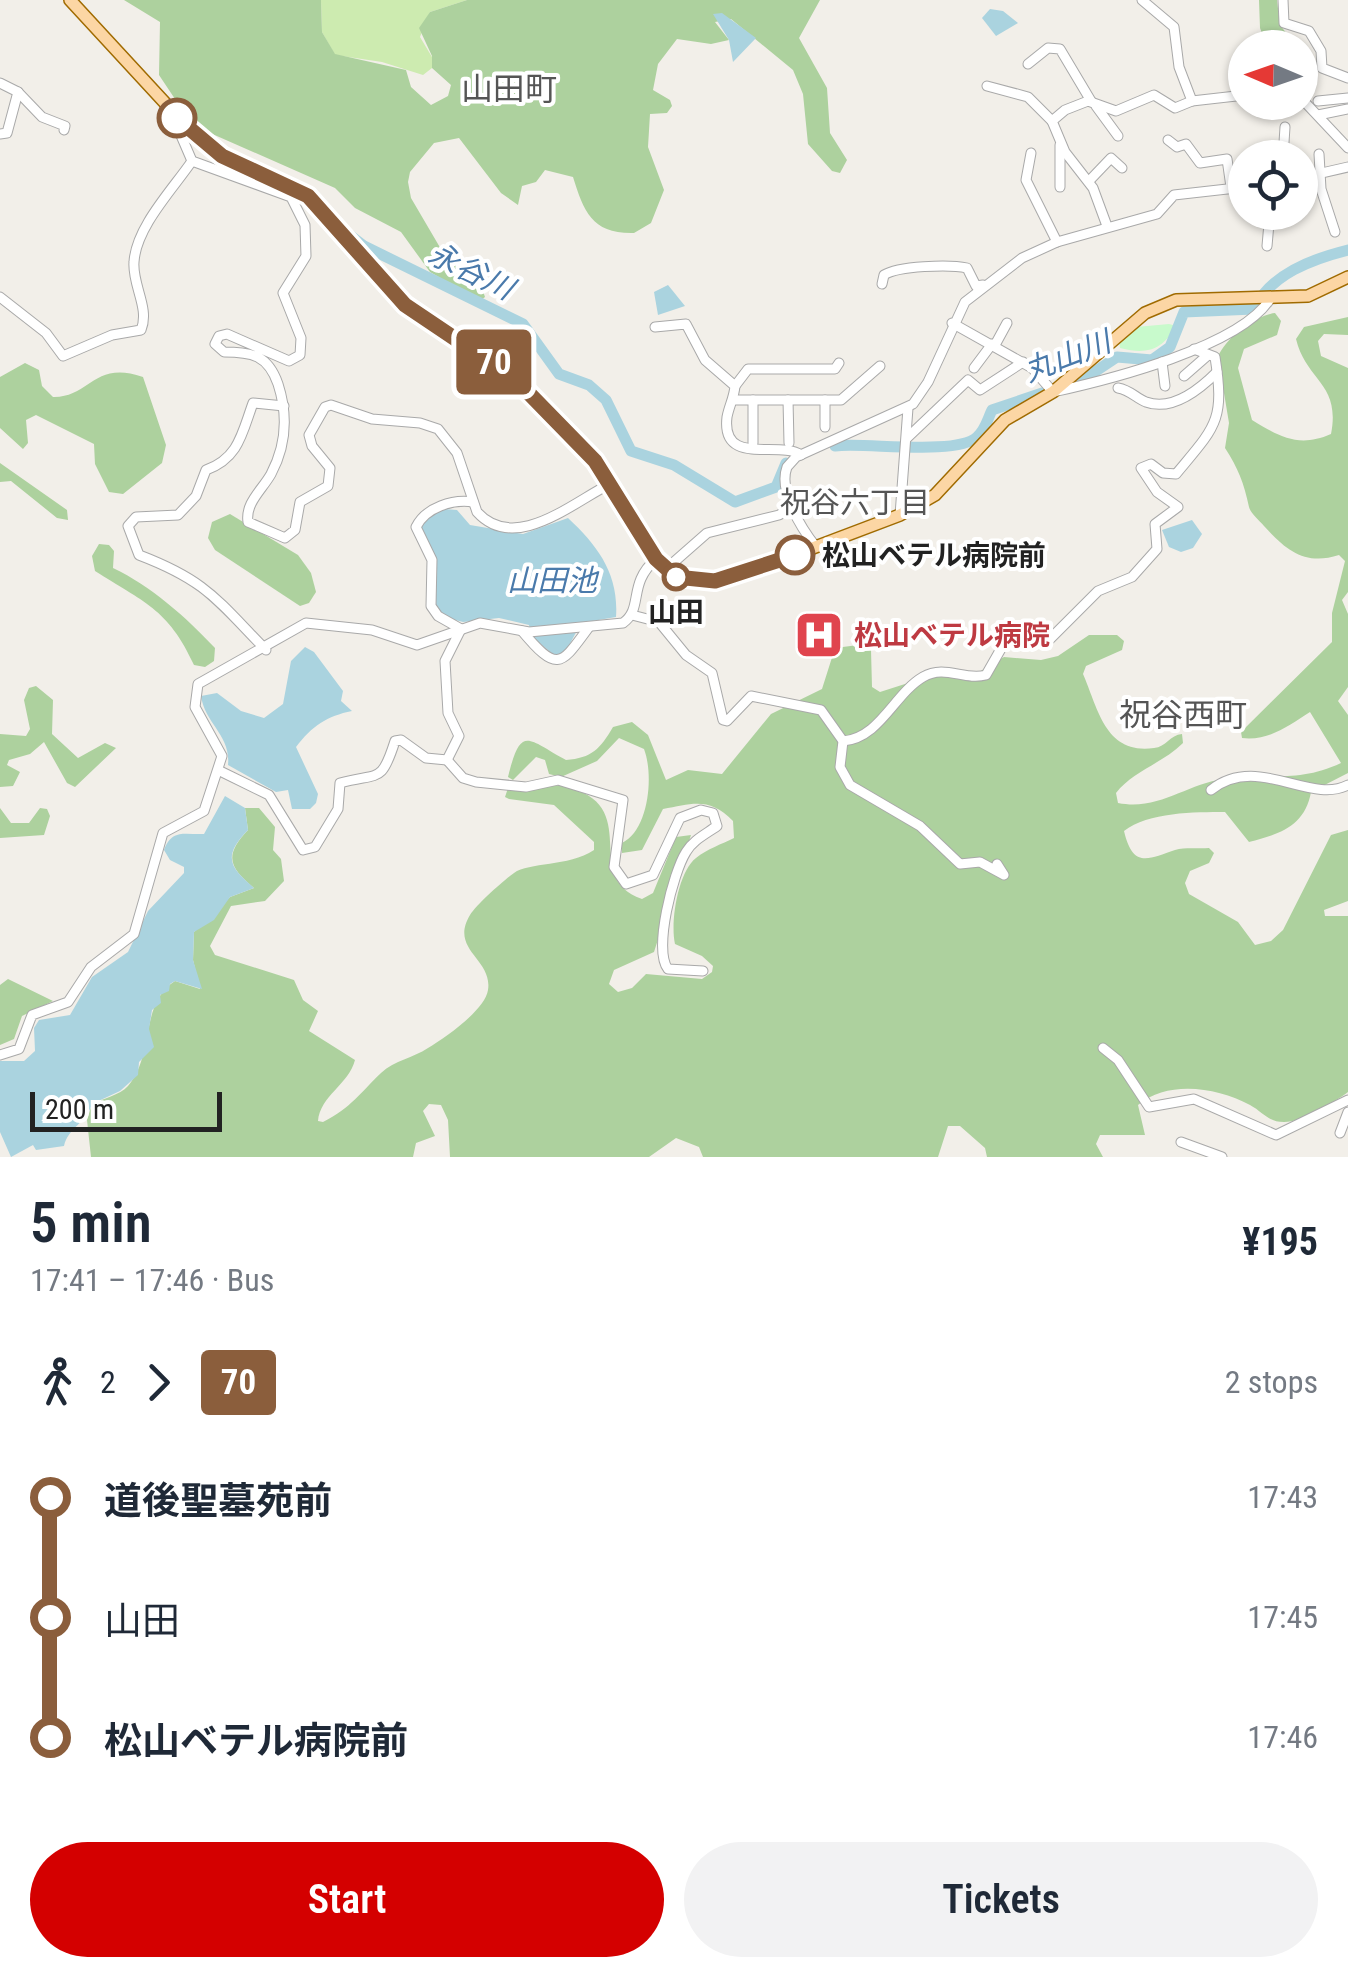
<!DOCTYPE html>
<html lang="en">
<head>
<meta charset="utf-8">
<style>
	body { margin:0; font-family:"Roboto Condensed","Noto Sans JP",sans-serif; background:#f2f2f3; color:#1f2937; height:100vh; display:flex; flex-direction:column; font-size:38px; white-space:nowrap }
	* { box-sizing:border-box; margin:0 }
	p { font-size:32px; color:#747a83 }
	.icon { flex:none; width:55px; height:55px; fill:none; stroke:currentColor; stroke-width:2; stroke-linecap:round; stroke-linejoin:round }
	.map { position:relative; height:1157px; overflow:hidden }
	.drawer { display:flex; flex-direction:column; background:#fff; flex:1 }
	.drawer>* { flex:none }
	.badge { padding:0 20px; border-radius:8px; font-size:35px; line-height:65px }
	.needle { width:65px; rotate:272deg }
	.fabs { position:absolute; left:1228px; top:30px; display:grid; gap:20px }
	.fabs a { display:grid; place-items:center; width:90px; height:90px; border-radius:50%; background:#fff; box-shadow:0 2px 8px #0004; font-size:50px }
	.scale { position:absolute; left:30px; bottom:25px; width:192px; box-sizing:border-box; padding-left:10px; border:5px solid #222; border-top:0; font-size:28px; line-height:35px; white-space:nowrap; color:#222; -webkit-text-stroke:8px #fff; paint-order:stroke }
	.map>.badge { position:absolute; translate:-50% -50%; box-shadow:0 0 0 5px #fff }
	.legs { display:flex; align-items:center; gap:15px; height:110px; padding:0 30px; font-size:32px }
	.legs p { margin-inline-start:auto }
	.overview { display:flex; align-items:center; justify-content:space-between; height:170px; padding:0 30px }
	h1 { font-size:55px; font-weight:600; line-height:75px }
	.action { display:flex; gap:20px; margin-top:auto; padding:20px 30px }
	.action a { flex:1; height:115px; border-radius:60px; background:#d40000; color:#fff; font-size:40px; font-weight:600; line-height:115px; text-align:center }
	.action a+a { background:#f2f2f3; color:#1f2937 }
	ul { padding:0 30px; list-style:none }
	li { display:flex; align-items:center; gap:35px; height:120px; font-size:38px }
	li i { display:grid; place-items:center; width:15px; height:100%; margin:0 12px; background:currentColor }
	li i::after { content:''; width:25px; height:25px; margin:-12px; border:8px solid; border-radius:50%; background:#fff }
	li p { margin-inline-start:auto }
	li:first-child i { background:linear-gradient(#0000 50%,currentColor 0) }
	li:last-child i { background:linear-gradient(currentColor 50%,#0000 0) }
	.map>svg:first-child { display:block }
</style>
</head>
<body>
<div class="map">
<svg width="1348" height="1157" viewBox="0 0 1348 1157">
	<rect width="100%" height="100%" fill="#f2efe9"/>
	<!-- grass -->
	<polygon fill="#cdebb0" points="321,0 467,0 430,12 420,37 432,57 432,68 423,75 382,62 335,55 322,32"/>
	<!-- forest -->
	<g fill="#add19e">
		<path d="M124,0h197l1,32 13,22 71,16 5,17 20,18 17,-9 3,-11 -19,-17v-12l-13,-28 11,-16 37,-12h353l-21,38 28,50 3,45 17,27 -7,13 -8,-2 -24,-27 -5,-50 -10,-24 -62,-51 -16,3 14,18 -18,4 -34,-5 -19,25 -5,26 17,10 2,6 -5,7 -17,1 -2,33 16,43 -13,33 -17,10c-42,1 -50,-21 -61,-56l-28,-7 -9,12 -14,4 -4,19 -17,-12 -42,-55 -25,5 -24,29 -2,10 3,16 34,58 37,32 3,9 -5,4 -50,-29 -29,-40 -46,-24 -20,-20 -125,-55 -31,-28 -20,-30 1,-53z"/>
		<polygon points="1259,0 1277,0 1280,25 1297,47 1267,47 1260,28"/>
		<path d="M1275,313l6,8 -4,14 -33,14 -6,19 14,52c28,17 47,28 79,14 10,-51 -25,-53 -35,-95l8,-12 44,-10v18l-24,-1 -6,7 3,15 27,12v224l-6,8 6,14v73l-10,14 10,14v58l-37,19c-6,34 -31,42 -62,50l-24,-30c-30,0 -77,0 -101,19 9,38 24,28 51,19 10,-3 24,-1 34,-2l5,5 -5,10 -19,8 -5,12 4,11 49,28 17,23 16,-4 12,-11 48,-95 17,-5v71l-24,9 1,6h23v176c-15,11 -45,30 -64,30 -16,0 -21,-10 -34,-17 -34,-18 -82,-25 -112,0l7,30h-45l-4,9 7,13h-116l-2,-9 -25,-22h-12l-10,31h-235l-4,-10 -23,-9 -27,19h-199l-2,-37 -7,-15 -12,-1 -6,7 12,25 -19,7 -3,14h-322l-4,-37 5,-16c10,-5 28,-9 36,-18 27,-31 11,-82 47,-105l25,8 -7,-29 1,-28 36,-35 24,-9c-20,-18 -34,-29 -6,-58l-3,-22h14l16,19 -2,23 8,9 3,22 -19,20 -34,5 -21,40 5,9 79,25 9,20 15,11 -9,20 46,29c-6,24 -35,36 -37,61l5,1c29,-15 36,-28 58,-49 14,-13 32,-15 47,-25 17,-10 57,-38 60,-58 5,-31 -39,-40 -18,-75 7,-11 34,-35 44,-42 15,-11 54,-6 80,-23v-8l-40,-37 -45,-6 -4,-2 3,-9c17,1 40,-5 56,-2 82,19 15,91 78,113l11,-6 23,-56 15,-2 -37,117 -40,18 -5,14 9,8 14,-4 14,-14 56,5 10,-7 1,-6 -11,-10 -27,-12c-5,-22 3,-72 21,-86 11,-9 26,-14 38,-20l-1,-17c-23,-24 -40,-18 -70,-12l-21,41 -20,3v-10c27,-13 32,-68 22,-94l-25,-11 -22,23 -36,16 -12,-3 -4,-14 -9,-3 -23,23 -5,-3c13,-53 19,-38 58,-17 26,-2 34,-11 47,-33l19,-5 16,13 18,45 22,-10 34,4 49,-60 51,-25 13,-41 31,-4 5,6 1,37 8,5 53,-17 46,-3 25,-15 37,3 17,-4 31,-21h28l7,6 -2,9 -36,16 -3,8c15,34 22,81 71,74 12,-1 16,-13 28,-14l1,9c-20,20 -50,28 -67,50l2,10c41,8 68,-19 106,-24 44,-6 75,4 117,-16l-31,-51c-22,14 -41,29 -68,26l-1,-6 91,-90v-29l13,-52 -6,-6c-34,11 -53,-5 -75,-29 -5,-6 -13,-12 -15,-19 -5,-24 -11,-39 -24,-59l4,-25 -11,-66c7,-19 38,-42 57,-44z"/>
		<path d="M25,363l14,7 3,16 11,11c37,1 40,-37 90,-20l23,68 -4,18 -39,31 -14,-2 -14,-28 -1,-20 -58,-29 -10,5 2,23 -5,6 -23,-21v-51z"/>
		<polygon points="0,463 67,510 68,520 57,518 11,481 0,482"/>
		<polygon points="230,514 298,555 311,573 316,592 309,603 300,606 215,550 208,538 212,522"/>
		<path d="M99,544l10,1 5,6 -1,17c38,18 73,49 102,80l-1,13 -9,6 -11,-2c-26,-57 -51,-63 -99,-94l-3,-15z"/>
		<polygon points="36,686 53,700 52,734 78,758 105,743 116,748 75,787 67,783 44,742 30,754 9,760 7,765 20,772 13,786 0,787 0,734 26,736 30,729 24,700 29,688"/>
		<polygon points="0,808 11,823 29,823 40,808 47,809 50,816 44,835 0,838"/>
		<polygon points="8,979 53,1001 22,1016 14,1039 0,1045 0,985"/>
	</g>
	<!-- park -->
	<path fill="#c8facc" d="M1169,324l8,2c-16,24 -29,29 -57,22l-1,-9 17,-12z"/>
	<!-- water -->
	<g fill="#aad3df">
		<polygon points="990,9 1003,11 1018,23 996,36 982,18"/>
		<polygon points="722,13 756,38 733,62 729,40 713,14"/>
		<polygon points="668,285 685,306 658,315 654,292"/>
		<path d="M444,509l13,1 13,15 53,9 45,-16c30,28 51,56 48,99l-35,6 -17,32h-10l-23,-19 -2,-11 -30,-7 -36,4 -19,-5 -11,-14 1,-36 -15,-34 2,-12z"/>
		<polygon points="1192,520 1202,534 1193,548 1181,552 1169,547 1162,530"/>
		<path d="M305,647l9,5 29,39 -2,10 11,10c-25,5 -40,15 -56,36l22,47 -2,9 -6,6h-18l-4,-19 -12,2 -48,-27c3,-30 -23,-41 -27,-69l16,-3 24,18 23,7 19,-14 8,-43z"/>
		<path d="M225,796l20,12 3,22c-29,29 -14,40 6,58l-24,9 -16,23 -20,12 -1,28 9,29 -27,-8 -5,3 -1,7 -9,4 1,8 -9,7 -3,19 5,18 -15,15 -1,13 -18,16 -28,13c-6,19 -24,24 -28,42l-28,4 -3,-5 -22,12 -11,-25v-71h24l11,-10 -1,-23 5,-8 31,-5 22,-38 36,-25 20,-41 36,-38v-6l-14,-7 -6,-10c8,-22 22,-15 40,-16z"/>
	</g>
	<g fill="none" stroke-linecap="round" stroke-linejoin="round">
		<!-- river -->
		<g stroke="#aad3df" stroke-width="11">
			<polyline points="342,229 364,246 523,324 559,374 589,385 606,400 631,451 674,465 735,502 776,487 786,463"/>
			<path d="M835,446c29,-4 121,10 142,-9 9,-8 10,-17 15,-27l92,-31 33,-22 35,3 18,-13 14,-35 70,-3c17,-35 58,-50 94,-59"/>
		</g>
		<!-- minor casing -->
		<g stroke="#a9a9a9" stroke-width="11">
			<g id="minor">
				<polyline points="1142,0 1174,27 1179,67 1192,101"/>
				<polyline points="1283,0 1284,23 1309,31 1321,51 1322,68 1348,78"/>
				<polyline points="1028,64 1048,48 1060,49 1091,101"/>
				<polyline points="0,83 18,92 7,133 0,134"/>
				<polyline points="987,86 1028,97 1052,121"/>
				<polyline points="18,92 42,117 65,126 64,130"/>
				<polyline points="1300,97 1348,148"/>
				<polyline points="1318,101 1348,98"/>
				<polyline points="1096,106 1118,136"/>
				<path d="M170,110l22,51 99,36 14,28 1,31 -23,37 18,45 -1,17 -11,6 -62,-27 -8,2 -4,8 9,8c28,0 44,3 54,32 10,31 8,62 -7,90 -9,16 -26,29 -23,48l37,16 10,-8 5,-28 28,-16 2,-18 -18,-22 -3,-11 16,-28 6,-2 41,14 48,4 18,6 19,24 20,59c38,42 96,-10 133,-28"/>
				<polyline points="1318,115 1348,109"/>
				<polyline points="1168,140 1177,147 1186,144 1200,163 1227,159 1231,187"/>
				<polyline points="1060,145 1060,187"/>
				<polyline points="1031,153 1026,180 1057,242"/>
				<polyline points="1319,154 1321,189 1335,232"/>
				<polyline points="1283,158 1285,127"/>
				<polyline points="1300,178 1348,167"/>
				<polyline points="1089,181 1111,158 1122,168"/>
				<polyline points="1233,187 1245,203"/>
				<polyline points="1107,226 1093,188 1065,152 1052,121 1065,110 1088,101 1116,111 1154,95 1175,108 1192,101 1245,95"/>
				<polyline points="1267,246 1270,212"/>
				<path d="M882,284l2,-9c14,-9 65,-11 83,-7l9,18 7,-1"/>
				<path d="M0,297l46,36 17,23 49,-21 29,-5c9,-22 -9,-45 -7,-68 2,-35 39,-73 58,-101"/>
				<path d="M952,323l80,45 21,24c55,-12 187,-45 217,-93"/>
				<path d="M655,327l31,-3 19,36 30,26c-1,12 -6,20 -8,31 -6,50 52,23 74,38"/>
				<polyline points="995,345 1007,323"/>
				<polyline points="1162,362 1165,386"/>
				<polyline points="974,368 992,344"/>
				<polyline points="1184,376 1208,355"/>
				<polyline points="735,386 748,369 835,369 839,363"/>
				<path d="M1118,388c12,2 18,10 28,14 27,10 55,-14 71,-30"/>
				<polyline points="734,400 841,400 880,366"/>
				<polyline points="788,400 789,443"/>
				<polyline points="825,427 825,400"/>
				<polyline points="907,438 968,380 980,390 1023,362"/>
				<polyline points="753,443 753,400"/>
				<polyline points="900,515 908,408"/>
				<path d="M816,547c-15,-19 -38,-56 -29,-80l9,-10 117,-53 15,-22 37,-80 57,-44 35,-16 100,-28 17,-19 71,-8"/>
				<polyline points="666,569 707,533 779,515 794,506"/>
				<polyline points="632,615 659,622 686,655 712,673 723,720 727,721 751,696 821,710 843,741 840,767 850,785 920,826 960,864 980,862 1004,875 997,864"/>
				<path d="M461,629l-23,-13 -7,-10 1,-46 -16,-33c10,-20 37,-28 57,-25"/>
				<path d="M522,631c36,43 39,34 67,-4"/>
				<path d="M266,650c-49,-50 -59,-69 -127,-95l-11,-29 8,-9 42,-2 18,-19 10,-26c33,-12 36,-37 47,-67l31,3"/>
				<path d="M843,741c37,-3 51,-47 80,-64 22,-13 41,4 63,-2l20,-35 44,-1 48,-48 34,-14 25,-28 -2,-25 23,-17 -21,-15 -16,-24 10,-4 12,9 13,1c40,-48 49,-53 39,-117l-21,-8"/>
				<path d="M447,760l16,18 13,4 50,5 32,-7 65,20 -9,67 12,17 27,-9 27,-57 21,-8 12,3 4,13c-11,8 -24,14 -31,26 -13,21 -33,98 -18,117l35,2"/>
				<polyline points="447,760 459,736 448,713 445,661 461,629"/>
				<path d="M220,771l49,24 34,55 12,-3 23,-38 2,-26c39,-11 41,2 55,-42l6,-1 25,18 21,2"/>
				<path d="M1211,790c46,-37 99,15 137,-5"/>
				<polyline points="1103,1048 1118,1060 1149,1107 1194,1099 1276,1135 1348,1100"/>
				<path d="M0,1055l19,-6 13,-34 36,-13 23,-35 43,-33 29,-101 41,-22 18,-55 -27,-49 3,-23 108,-61 66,7 45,15 63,-22 49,9 94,-9c21,-15 4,-39 33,-64"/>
				<polyline points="1340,1133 1348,1112"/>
				<polyline points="1181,1142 1222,1157"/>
			</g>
		</g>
		<!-- major casing -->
		<g stroke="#a06b00" stroke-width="14">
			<polyline id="major" points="70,0 202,143 309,196 405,305 515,379 595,461 666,569 698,582 744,574 900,515 935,495 1005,420 1053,392 1145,313 1176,300 1308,296 1348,277"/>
		</g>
		<!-- minor -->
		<use href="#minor" stroke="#fff" stroke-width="9"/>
		<!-- major -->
		<use href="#major" stroke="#fcd6a4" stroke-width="11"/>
	</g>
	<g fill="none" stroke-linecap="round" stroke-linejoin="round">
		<!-- line-1 casing -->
		<g stroke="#fff" stroke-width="22">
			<polyline id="line-1" points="177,118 222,156 308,196 405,305 515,379 595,461 656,559 676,577 715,581 795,555"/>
		</g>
		<!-- line-1 -->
		<use href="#line-1" stroke="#8b5e3c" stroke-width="15"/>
	</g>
	<!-- icons -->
	<defs>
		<g id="hospital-square" transform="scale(2.5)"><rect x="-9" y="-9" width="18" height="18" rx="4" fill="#e0444e" stroke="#fff"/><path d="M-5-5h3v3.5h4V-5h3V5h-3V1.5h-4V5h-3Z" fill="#fff"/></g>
	</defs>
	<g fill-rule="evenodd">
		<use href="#hospital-square" x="819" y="635"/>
	</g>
	<!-- markers -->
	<g fill="#fff" stroke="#8b5e3c" stroke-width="5">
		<circle cx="177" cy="118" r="18"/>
		<circle cx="795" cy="555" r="18"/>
		<circle cx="676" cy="577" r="12"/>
	</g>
	<g text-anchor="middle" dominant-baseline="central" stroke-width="8" stroke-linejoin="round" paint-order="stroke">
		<!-- stop labels -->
		<g font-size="28" font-weight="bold" fill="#222" stroke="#fff" text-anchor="start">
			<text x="822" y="555">松山ベテル病院前</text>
			<text x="676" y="612" text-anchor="middle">山田</text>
		</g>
		<!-- health labels -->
		<g font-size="28" font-weight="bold" fill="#be3a42" stroke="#fff" text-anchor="start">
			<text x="854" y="635">松山ベテル病院</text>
		</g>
		<!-- water labels -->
		<g font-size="30" font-style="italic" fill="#4a7aab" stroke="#fff">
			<text transform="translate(471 271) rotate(26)">永谷川</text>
			<text transform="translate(1067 356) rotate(-21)">丸山川</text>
			<text x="552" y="580">山田池</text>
		</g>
		<!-- neighbourhood labels -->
		<g font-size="30" fill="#555" stroke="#fff">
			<text x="855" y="502">祝谷六丁目</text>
		</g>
		<!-- quarter labels -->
		<g font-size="32" fill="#555" stroke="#fff">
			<text x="509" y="89">山田町</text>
			<text x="1183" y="715">祝谷西町</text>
		</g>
	</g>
</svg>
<div class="fabs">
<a><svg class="needle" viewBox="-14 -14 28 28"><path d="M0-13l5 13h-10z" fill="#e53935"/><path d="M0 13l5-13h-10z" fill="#747a83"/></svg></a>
<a><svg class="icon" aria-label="locate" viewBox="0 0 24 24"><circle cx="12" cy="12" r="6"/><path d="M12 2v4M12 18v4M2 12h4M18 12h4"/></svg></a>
</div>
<div class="scale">200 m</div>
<b class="badge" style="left:494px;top:362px;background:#8b5e3c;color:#fff">70</b>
</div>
<section class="drawer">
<div class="overview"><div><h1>5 min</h1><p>17:41 – 17:46 · Bus</p></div><b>¥195</b></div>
<div class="legs"><svg class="icon" aria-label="walk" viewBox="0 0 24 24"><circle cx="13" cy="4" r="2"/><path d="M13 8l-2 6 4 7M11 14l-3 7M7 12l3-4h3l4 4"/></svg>2<svg class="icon" aria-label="forward" viewBox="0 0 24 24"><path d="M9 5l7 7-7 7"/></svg><b class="badge" style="background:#8b5e3c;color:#fff">70</b><p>2 stops</p></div>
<ul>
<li><i style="color:#8b5e3c"></i><b>道後聖墓苑前</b><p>17:43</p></li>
<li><i style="color:#8b5e3c"></i><span>山田</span><p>17:45</p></li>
<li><i style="color:#8b5e3c"></i><b>松山ベテル病院前</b><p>17:46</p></li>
</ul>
<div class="action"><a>Start</a><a>Tickets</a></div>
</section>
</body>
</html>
